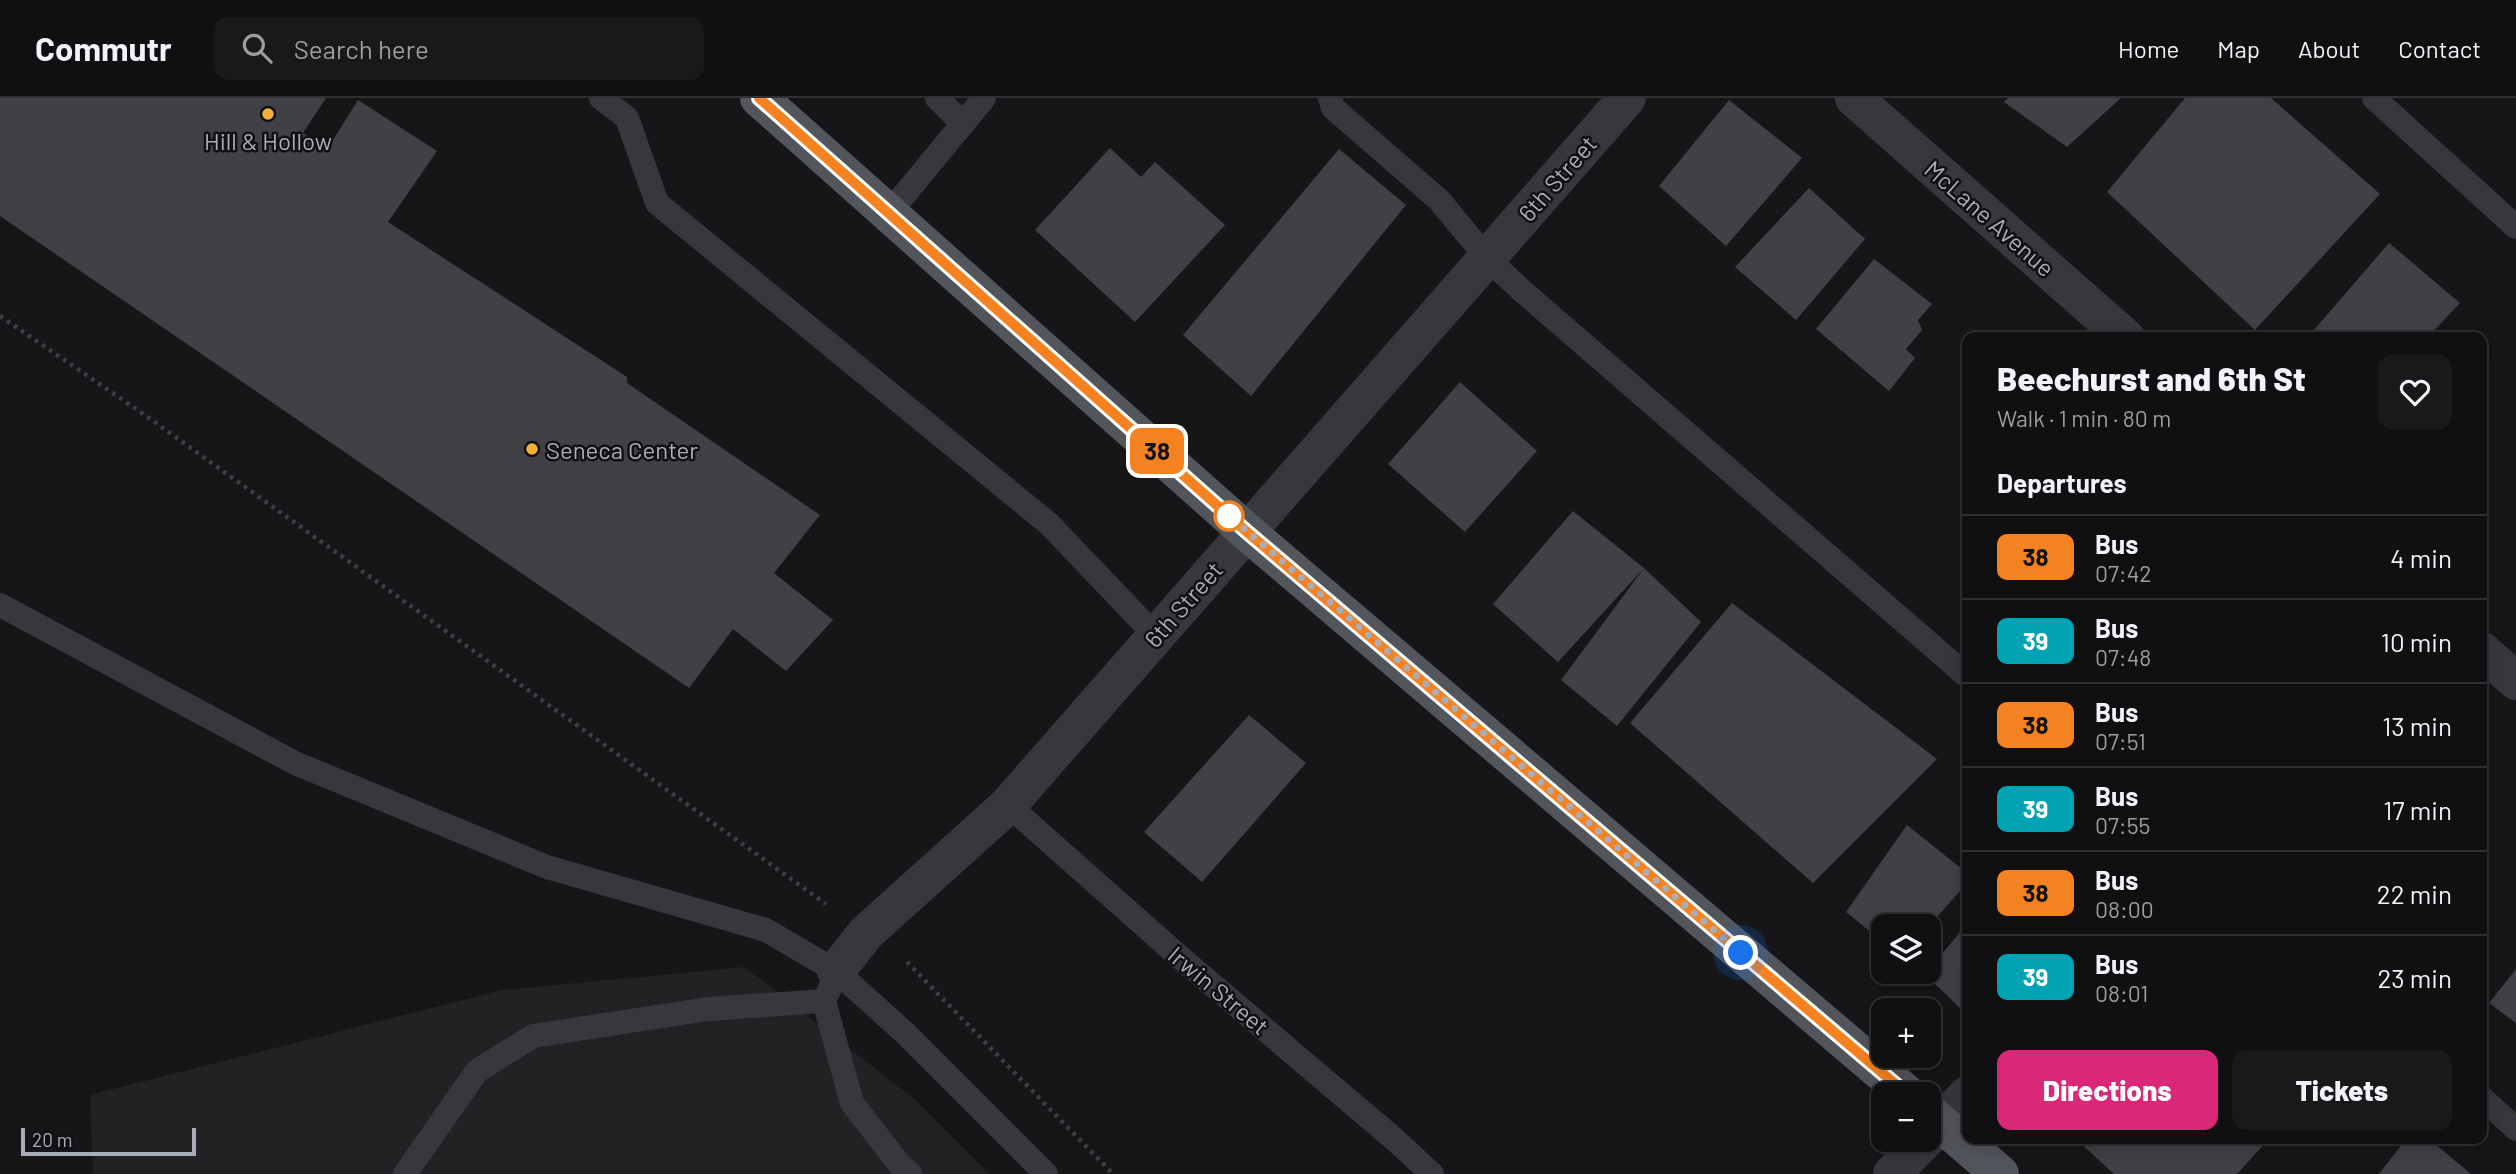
<!DOCTYPE html>
<html lang="en">
<head>
<meta charset="utf-8">
<style>
	body { margin:0; font-family:Barlow,sans-serif; background:#19191b; color:#f1f3f6; height:100vh; display:flex; flex-direction:column; font-size:26px; white-space:nowrap }
	* { box-sizing:border-box; margin:0 }
	p { font-size:23px; color:#9c9d9f }
	.icon { flex:none; width:38px; height:38px; fill:none; stroke:currentColor; stroke-width:2; stroke-linecap:round; stroke-linejoin:round }
	.map { position:relative; flex:1; overflow:hidden }
	.panel { position:absolute; left:1962px; top:234px; width:525px; height:812px; display:flex; flex-direction:column; background:#101012; border-radius:14px; box-shadow:0 4px 18px #0003,0 0 0 2px #303032 }
	.panel>* { flex:none }
	.badge { padding:0 14px; border-radius:10px; font-size:24px; line-height:46px }
	.tools { position:absolute; left:1871px; top:816px; display:grid; gap:14px }
	.tools a { display:grid; place-items:center; width:70px; height:70px; border-radius:14px; background:#101012; box-shadow:0 4px 18px #0003,0 0 0 2px #303032; font-size:35px }
	.scale { position:absolute; left:21px; bottom:18px; width:175px; box-sizing:border-box; padding-left:7px; border:4px solid #a8adb8; border-top:0; font-size:19px; line-height:24px; white-space:nowrap; color:#a8adb8; -webkit-text-stroke:5px #111113; paint-order:stroke }
	.you { position:absolute; width:35px; height:35px; margin:-18px; border:5px solid #fff; border-radius:50%; background:#1a73e8; box-shadow:0 0 0 10px #1a73e833 }
	.map>.badge { position:absolute; translate:-50% -50%; box-shadow:0 0 0 4px #fff }
	h2 { padding:0 35px; font-size:26px; line-height:63px }
	.round { display:grid; place-items:center; flex:none; width:74px; height:74px; border-radius:14px; background:#19191b }
	.head { display:flex; align-items:center; justify-content:space-between; height:119px; padding:0 35px }
	h1 { font-size:33px; font-weight:800; line-height:52px }
	.action { display:flex; gap:14px; margin-top:auto; padding:14px 35px }
	.action a { flex:1; height:80px; border-radius:14px; background:#db2777; color:#fff; font-size:28px; font-weight:800; line-height:80px; text-align:center }
	.action a+a { background:#19191b; color:#f1f3f6 }
	ul { padding:0; list-style:none }
	li { display:flex; align-items:center; gap:21px; height:84px; padding:0 35px; border-top:2px solid #303032 }
	li div { flex:1 }
	li b { display:block; font-size:26px }
	li em { font-style:normal }
	li .badge { min-width:77px; font-weight:700; text-align:center }
	header { display:flex; align-items:center; gap:42px; box-sizing:border-box; height:98px; padding:0 35px; background:#101012; border-bottom:2px solid #303032 }
	header strong { font-size:33px }
	nav { display:flex; gap:38px; margin-inline-start:auto; font-size:24px }
	.search { width:490px; height:63px; background:#19191b; display:flex; align-items:center; gap:18px; box-sizing:border-box; padding:0 24px; border-radius:14px; color:#9c9d9f; font-size:26px }
	.map>svg:first-child { display:block }
</style>
</head>
<body>
<header>
<strong>Commutr</strong>
<div class="search"><svg class="icon" aria-label="search" viewBox="0 0 24 24"><circle cx="10" cy="10" r="6"/><path d="M15 15l6 6"/></svg>Search here</div>
<nav><a>Home</a><a>Map</a><a>About</a><a>Contact</a></nav>
</header>
<div class="map">
<svg width="2516" height="1076" viewBox="0 0 2516 1076">
	<rect width="100%" height="100%" fill="#161618"/>
	<!-- built -->
	<polygon fill="#222225" points="745,869 913,1000 989,1076 93,1076 90,997 502,892"/>
	<!-- building -->
	<g fill="#404145">
		<polygon points="0,0 326,0 303,35 328,50 358,2 437,53 388,124 627,279 627,285 820,417 774,475 833,522 786,573 733,531 689,590 0,118"/>
		<polygon points="2008,0 2121,0 2067,49 2004,4"/>
		<polygon points="2185,0 2271,0 2380,96 2255,232 2107,94"/>
		<polygon points="1729,2 1802,60 1726,148 1659,88"/>
		<polygon points="1110,50 1141,79 1155,64 1225,127 1135,224 1035,132"/>
		<polygon points="1339,51 1406,107 1251,298 1183,237"/>
		<polygon points="1809,90 1865,141 1796,222 1735,169"/>
		<polygon points="2389,145 2460,205 2427,240 2307,240"/>
		<polygon points="1874,161 1932,206 1918,222 1922,232 1906,251 1915,260 1889,293 1816,231"/>
		<polygon points="1460,284 1537,353 1465,434 1388,366"/>
		<polygon points="1573,413 1644,470 1701,524 1617,628 1561,582 1644,470 1558,564 1493,506"/>
		<polygon points="1732,505 1937,661 1813,785 1630,625"/>
		<polygon points="1249,617 1306,665 1202,784 1144,734"/>
		<polygon points="1907,727 1967,775 1967,785 1929,828 1883,828 1883,844 1846,814"/>
		<polygon points="1967,826 1967,917 1925,876"/>
		<polygon points="2516,871 2516,925 2489,905"/>
		<polygon points="2076,1041 2269,1041 2237,1076 2114,1076"/>
		<polygon points="2406,1041 2429,1041 2471,1076 2379,1076"/>
	</g>
	<g fill="none" stroke-linecap="round" stroke-linejoin="round">
		<!-- path -->
		<g stroke="#3d3f44" stroke-width="4.5" stroke-dasharray="3.5 5" stroke-linecap="butt">
			<polyline points="0,218 142,315 826,806"/>
			<polyline points="907,864 1113,1076"/>
		</g>
		<!-- service -->
		<g stroke="#37383d" stroke-width="24">
			<polyline points="601,0 627,20 657,105 1049,426 1156,538"/>
			<polyline points="937,0 963,26"/>
			<polyline points="1330,0 1333,10 1439,102 1487,160 1520,191 1967,578"/>
			<polyline points="2374,0 2516,129"/>
			<polyline points="890,114 984,0"/>
			<polyline points="0,507 295,665 547,769 766,832 836,873 905,935 1046,1076"/>
			<polyline points="1008,707 1182,861 1393,1040 1432,1076"/>
			<polyline points="830,890 824,903 852,1005 900,1067 910,1076"/>
			<polyline points="2482,1000 2516,1031"/>
			<polyline points="405,1076 477,973 533,938 708,911 824,903"/>
		</g>
		<!-- minor -->
		<g stroke="#37383d" stroke-width="38">
			<polyline points="1854,0 2126,240"/>
			<polyline points="2482,553 2516,583"/>
			<polyline points="836,873 866,835 1008,707 1627,0"/>
			<polyline points="1928,1039 1967,997"/>
			<polyline points="1892,1076 1926,1041"/>
		</g>
		<!-- primary -->
		<g stroke="#53555c" stroke-width="38">
			<polyline points="759,0 1247,434 1907,996"/>
			<polyline points="1928,1014 2000,1076"/>
		</g>
	</g>
	<g fill="none" stroke-linecap="round" stroke-linejoin="round">
		<!-- line casing -->
		<g stroke="#fff" stroke-width="16">
			<polyline id="line" points="759,0 1247,434 1907,996"/>
		</g>
		<!-- line -->
		<use href="#line" stroke="#f58220" stroke-width="10"/>
		<!-- walk -->
		<polyline stroke="#a8adb8" stroke-width="7" stroke-dasharray="0 12.6" points="1229,418 1227,416 1741,855"/>
	</g>
	<!-- markers -->
	<g fill="#f2b134" stroke="#111113" stroke-width="2.5">
		<circle cx="268" cy="16" r="7"/>
		<circle cx="532" cy="351" r="7"/>
	</g>
	<circle fill="#fff" stroke="#f58220" stroke-width="3.5" cx="1229" cy="418" r="14"/>
	<g text-anchor="middle" dominant-baseline="central" stroke-width="5" stroke-linejoin="round" paint-order="stroke">
		<!-- poi labels -->
		<g font-size="24" fill="#a8adb8" stroke="#111113">
			<text x="268" y="42">Hill &amp; Hollow</text>
			<text x="546" y="351" text-anchor="start">Seneca Center</text>
		</g>
		<!-- street labels -->
		<g font-size="24" fill="#a8adb8" stroke="#111113">
			<text transform="translate(1557 80) rotate(-49)">6th Street</text>
			<text transform="translate(1990 120) rotate(41)">McLane Avenue</text>
			<text transform="translate(1183 506) rotate(-49)">6th Street</text>
			<text transform="translate(1219 892) rotate(40)">Irwin Street</text>
		</g>
	</g>
</svg>
<div class="tools">
<a><svg class="icon" aria-label="layers" viewBox="0 0 24 24"><path d="M12 4l9 5-9 5-9-5zM3 14l9 5 9-5"/></svg></a>
<a>+</a>
<a>−</a>
</div>
<div class="scale">20 m</div>
<div class="you" style="left:1741px;top:855px"></div>
<b class="badge" style="left:1157px;top:353px;background:#f58220;color:#111">38</b>
<section class="panel">
<div class="head"><div><h1>Beechurst and 6th St</h1><p>Walk · 1 min · 80 m</p></div><a class="round"><svg class="icon" aria-label="heart" viewBox="0 0 24 24"><path d="M12 20l-8-8c-3-5 5-10 8-4 3-6 11-1 8 4z"/></svg></a></div>
<h2>Departures</h2>
<ul>
<li><span class="badge" style="background:#f58220;color:#111">38</span><div><b>Bus</b><p>07:42</p></div><em>4 min</em></li>
<li><span class="badge" style="background:#00a3b4;color:#fff">39</span><div><b>Bus</b><p>07:48</p></div><em>10 min</em></li>
<li><span class="badge" style="background:#f58220;color:#111">38</span><div><b>Bus</b><p>07:51</p></div><em>13 min</em></li>
<li><span class="badge" style="background:#00a3b4;color:#fff">39</span><div><b>Bus</b><p>07:55</p></div><em>17 min</em></li>
<li><span class="badge" style="background:#f58220;color:#111">38</span><div><b>Bus</b><p>08:00</p></div><em>22 min</em></li>
<li><span class="badge" style="background:#00a3b4;color:#fff">39</span><div><b>Bus</b><p>08:01</p></div><em>23 min</em></li>
</ul>
<div class="action"><a>Directions</a><a>Tickets</a></div>
</section>
</div>
</body>
</html>
